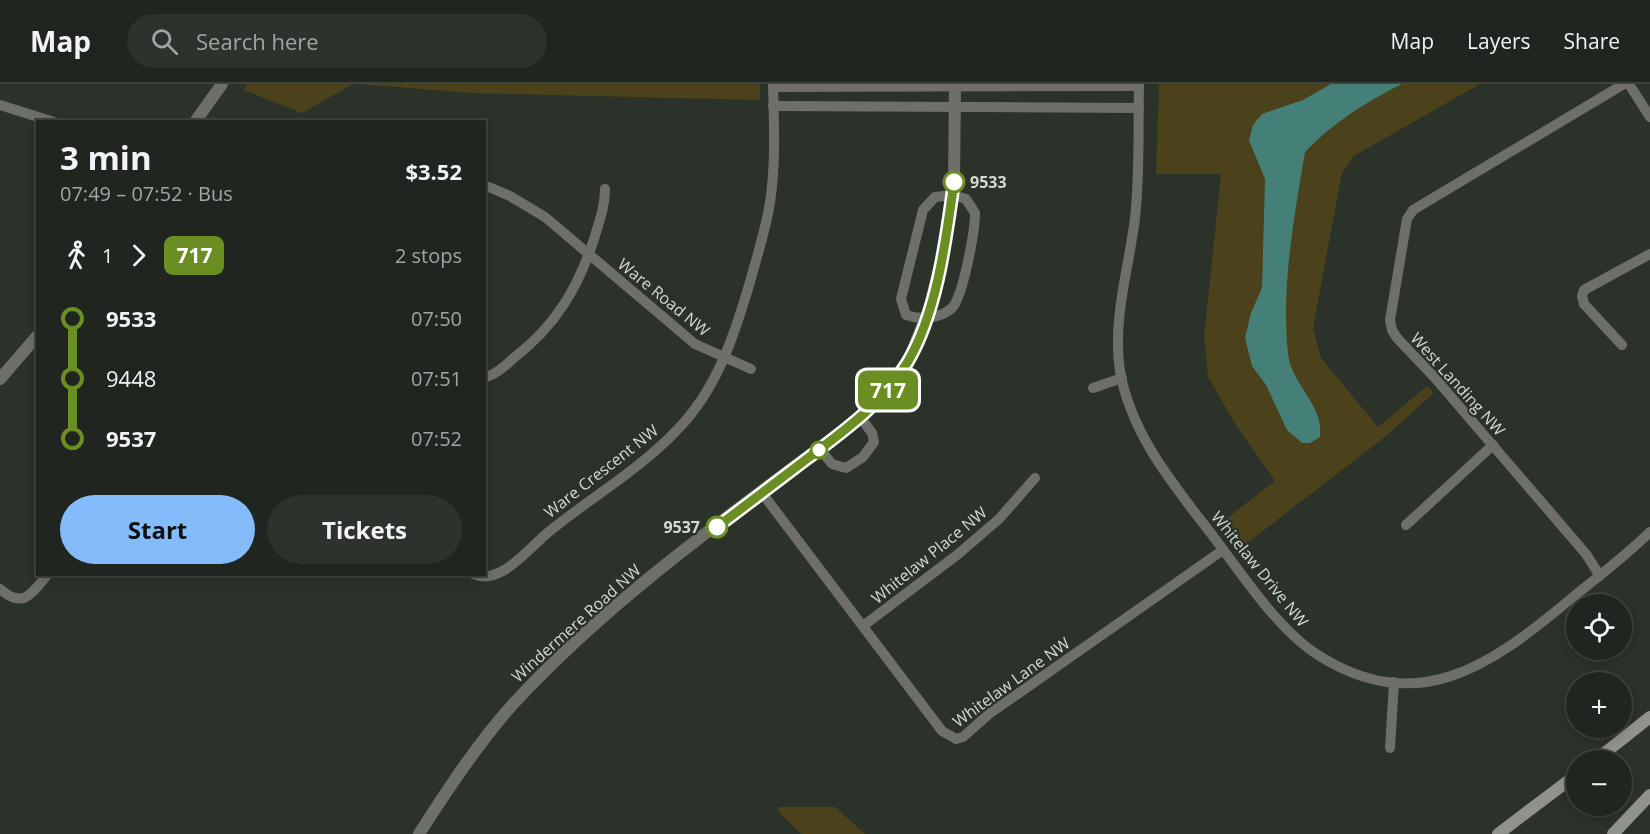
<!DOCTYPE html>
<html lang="en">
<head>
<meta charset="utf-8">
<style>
	body { margin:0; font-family:"Open Sans",sans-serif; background:#2d322c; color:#f1f3f6; height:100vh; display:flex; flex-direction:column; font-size:22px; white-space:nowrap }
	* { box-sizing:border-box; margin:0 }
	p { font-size:20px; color:#a2a5a4 }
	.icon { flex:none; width:33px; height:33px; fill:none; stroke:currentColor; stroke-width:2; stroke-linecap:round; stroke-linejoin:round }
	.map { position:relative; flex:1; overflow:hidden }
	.panel { position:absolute; left:36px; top:36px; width:450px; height:456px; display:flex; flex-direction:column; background:#20261f; border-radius:0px; box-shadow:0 3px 9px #0003,0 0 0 2px #3d433d }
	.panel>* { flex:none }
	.badge { padding:0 12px; border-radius:9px; font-size:21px; line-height:39px }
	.controls { position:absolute; left:1566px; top:510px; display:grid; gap:12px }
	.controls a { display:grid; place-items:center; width:66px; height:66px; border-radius:50%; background:#20261f; box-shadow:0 3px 9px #0003,0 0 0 2px #3d433d; font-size:30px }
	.map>.badge { position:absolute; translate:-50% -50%; box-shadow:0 0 0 3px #fff }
	.legs { display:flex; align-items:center; gap:9px; height:66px; padding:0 24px; font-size:20px }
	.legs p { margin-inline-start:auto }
	.summary { display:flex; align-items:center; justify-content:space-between; height:102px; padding:0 24px }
	h1 { font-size:33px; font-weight:700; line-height:45px }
	.primary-button { display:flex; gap:12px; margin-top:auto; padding:12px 24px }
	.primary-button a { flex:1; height:69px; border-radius:36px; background:#84bcfb; color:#111; font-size:24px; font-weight:700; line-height:69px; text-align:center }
	.primary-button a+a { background:#2d322c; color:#f1f3f6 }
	ul { padding:0 24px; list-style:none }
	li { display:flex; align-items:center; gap:21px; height:60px; font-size:22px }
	li i { display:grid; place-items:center; width:9px; height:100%; margin:0 8px; background:currentColor }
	li i::after { content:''; width:15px; height:15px; margin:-8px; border:4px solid; border-radius:50%; background:#20261f }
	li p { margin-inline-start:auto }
	li:first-child i { background:linear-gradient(#0000 50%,currentColor 0) }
	li:last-child i { background:linear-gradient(currentColor 50%,#0000 0) }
	header { display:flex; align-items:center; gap:36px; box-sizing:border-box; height:84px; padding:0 30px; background:#20261f; border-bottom:2px solid #3d433d }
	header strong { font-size:28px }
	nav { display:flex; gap:33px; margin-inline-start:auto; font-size:21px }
	.search { width:420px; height:54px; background:#2d322c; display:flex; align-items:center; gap:15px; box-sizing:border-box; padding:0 21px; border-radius:33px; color:#a2a5a4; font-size:22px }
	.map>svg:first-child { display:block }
</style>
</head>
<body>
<header>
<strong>Map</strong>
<div class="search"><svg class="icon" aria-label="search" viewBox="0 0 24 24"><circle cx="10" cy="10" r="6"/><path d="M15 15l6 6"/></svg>Search here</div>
<nav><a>Map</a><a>Layers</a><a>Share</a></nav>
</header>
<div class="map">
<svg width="1650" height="750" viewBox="0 0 1650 750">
	<rect width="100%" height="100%" fill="#2b3229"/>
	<!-- green -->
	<g fill="#4b411a">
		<polygon points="247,0 353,0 302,29 244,6"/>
		<polygon points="359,0 760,0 760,16 470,9"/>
		<polygon points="1159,0 1480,0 1354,72 1342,89 1313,244 1321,274 1378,343 1427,302 1434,309 1385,353 1242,463 1222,438 1275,397 1234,338 1208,293 1204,253 1221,90 1156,90"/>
		<polygon points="779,723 835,723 865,750 801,750 778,727"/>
	</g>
	<!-- water -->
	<path fill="#447f78" d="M1331,0h71c-34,17 -70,39 -97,68 -11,66 -24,134 -17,201 3,32 36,51 32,84l-10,6h-8l-15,-13 -21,-45 -14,-19 -7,-28 6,-25 11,-25 3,-109 -16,-39 4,-15 9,-11 41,-14z"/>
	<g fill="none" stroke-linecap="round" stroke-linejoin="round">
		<!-- minor -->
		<g stroke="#6e6f6a" stroke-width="10">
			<path d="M1139,0c-1,45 1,89 -4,134 -6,50 -23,102 -15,153 12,68 59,120 99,173 26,35 62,88 99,111 99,63 172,11 249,-53 28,-23 57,-45 83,-70"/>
			<polyline points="1629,0 1650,33"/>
			<polyline points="773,3 1139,2"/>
			<polyline points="0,21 54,38"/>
			<polyline points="773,22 1139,24"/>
			<polyline points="484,101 510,112 545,133 695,260 751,285"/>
			<path d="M953,111l13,4 9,14c0,17 -12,86 -24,96 -13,10 -31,11 -45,6l-5,-16 22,-89 12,-13z"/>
			<polyline points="1622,261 1584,220 1582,212 1584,206 1650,170"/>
			<path d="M484,294c13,-4 22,-13 31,-21 41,-32 63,-69 79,-118 5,-17 11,-32 11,-50"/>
			<polyline points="1093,304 1122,294"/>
			<polyline points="820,365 832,380 846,384 863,373 874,358 872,349 861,334"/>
			<polyline points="762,409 942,647 956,655 963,653 989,630 1223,466"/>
			<polyline points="1406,441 1493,361"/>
			<path d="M473,490c28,13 57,-28 78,-44 41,-33 89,-61 125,-99 41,-41 58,-95 74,-149 7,-26 16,-53 20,-80 6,-38 4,-79 3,-118"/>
			<polyline points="1600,492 1586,470 1435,294 1397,254 1392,246 1390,236 1407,135 1413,126 1624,0"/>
			<path d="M0,505c24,21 32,4 48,-15"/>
			<polyline points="863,542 957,471 999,435 1035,394"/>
			<polyline points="1390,664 1394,598"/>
		</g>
		<!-- tertiary -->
		<g stroke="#6e6f6a" stroke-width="12">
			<polyline points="195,38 222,0"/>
			<polyline points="0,295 38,251"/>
			<path d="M419,750c28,-44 61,-94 96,-132 103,-111 229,-197 349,-287l28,-30 16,-23 21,-53 17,-68 8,-59 1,-98"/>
		</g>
		<!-- secondary -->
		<g stroke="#91938a" stroke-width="12">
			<polyline points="1596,676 1650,633"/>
			<polyline points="1498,750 1576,691"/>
			<polyline points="1613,750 1650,711"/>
		</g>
	</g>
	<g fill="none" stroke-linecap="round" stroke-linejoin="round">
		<!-- line-1 casing -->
		<g stroke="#fff" stroke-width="14">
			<path id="line-1" d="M717,443c30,-23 61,-46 91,-69 37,-28 74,-54 99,-95 30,-50 39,-123 47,-181"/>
		</g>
		<!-- line-1 -->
		<use href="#line-1" stroke="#6b8e23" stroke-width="9"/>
	</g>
	<!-- markers -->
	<g fill="#fff" stroke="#6b8e23" stroke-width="3">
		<circle cx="954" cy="98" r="10"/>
		<circle cx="819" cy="366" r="8"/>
		<circle cx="717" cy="443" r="10"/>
	</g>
	<g text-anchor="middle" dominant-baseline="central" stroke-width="4.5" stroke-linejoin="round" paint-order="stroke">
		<!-- stop labels -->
		<g font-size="16" font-weight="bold" fill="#d4d9d3" stroke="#2b3229" text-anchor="start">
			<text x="970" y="98">9533</text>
			<text x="700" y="443" text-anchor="end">9537</text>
		</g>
		<!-- street labels -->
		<g font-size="16" fill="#d4d9d3" stroke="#2b3229">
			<text transform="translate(664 213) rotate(39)">Ware Road NW</text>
			<text transform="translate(1458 300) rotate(48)">West Landing NW</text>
			<text transform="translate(601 387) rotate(-38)">Ware Crescent NW</text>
			<text transform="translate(929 471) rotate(-39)">Whitelaw Place NW</text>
			<text transform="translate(1260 485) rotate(51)">Whitelaw Drive NW</text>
			<text transform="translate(576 539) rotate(-42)">Windermere Road NW</text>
			<text transform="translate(1011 598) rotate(-36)">Whitelaw Lane NW</text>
		</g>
	</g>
</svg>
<div class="controls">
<a><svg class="icon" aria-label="locate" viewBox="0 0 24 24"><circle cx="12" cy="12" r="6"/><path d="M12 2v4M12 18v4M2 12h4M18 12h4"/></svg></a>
<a>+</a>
<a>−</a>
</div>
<b class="badge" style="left:888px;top:306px;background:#6b8e23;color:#fff">717</b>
<section class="panel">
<div class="summary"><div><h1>3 min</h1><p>07:49 – 07:52 · Bus</p></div><b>$3.52</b></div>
<div class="legs"><svg class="icon" aria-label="walk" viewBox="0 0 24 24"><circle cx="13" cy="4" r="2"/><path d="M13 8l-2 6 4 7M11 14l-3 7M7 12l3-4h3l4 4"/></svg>1<svg class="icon" aria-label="forward" viewBox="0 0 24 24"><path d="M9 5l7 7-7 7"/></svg><b class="badge" style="background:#6b8e23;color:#fff">717</b><p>2 stops</p></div>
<ul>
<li><i style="color:#6b8e23"></i><b>9533</b><p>07:50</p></li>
<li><i style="color:#6b8e23"></i><span>9448</span><p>07:51</p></li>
<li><i style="color:#6b8e23"></i><b>9537</b><p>07:52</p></li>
</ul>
<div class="primary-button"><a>Start</a><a>Tickets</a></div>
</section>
</div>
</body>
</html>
